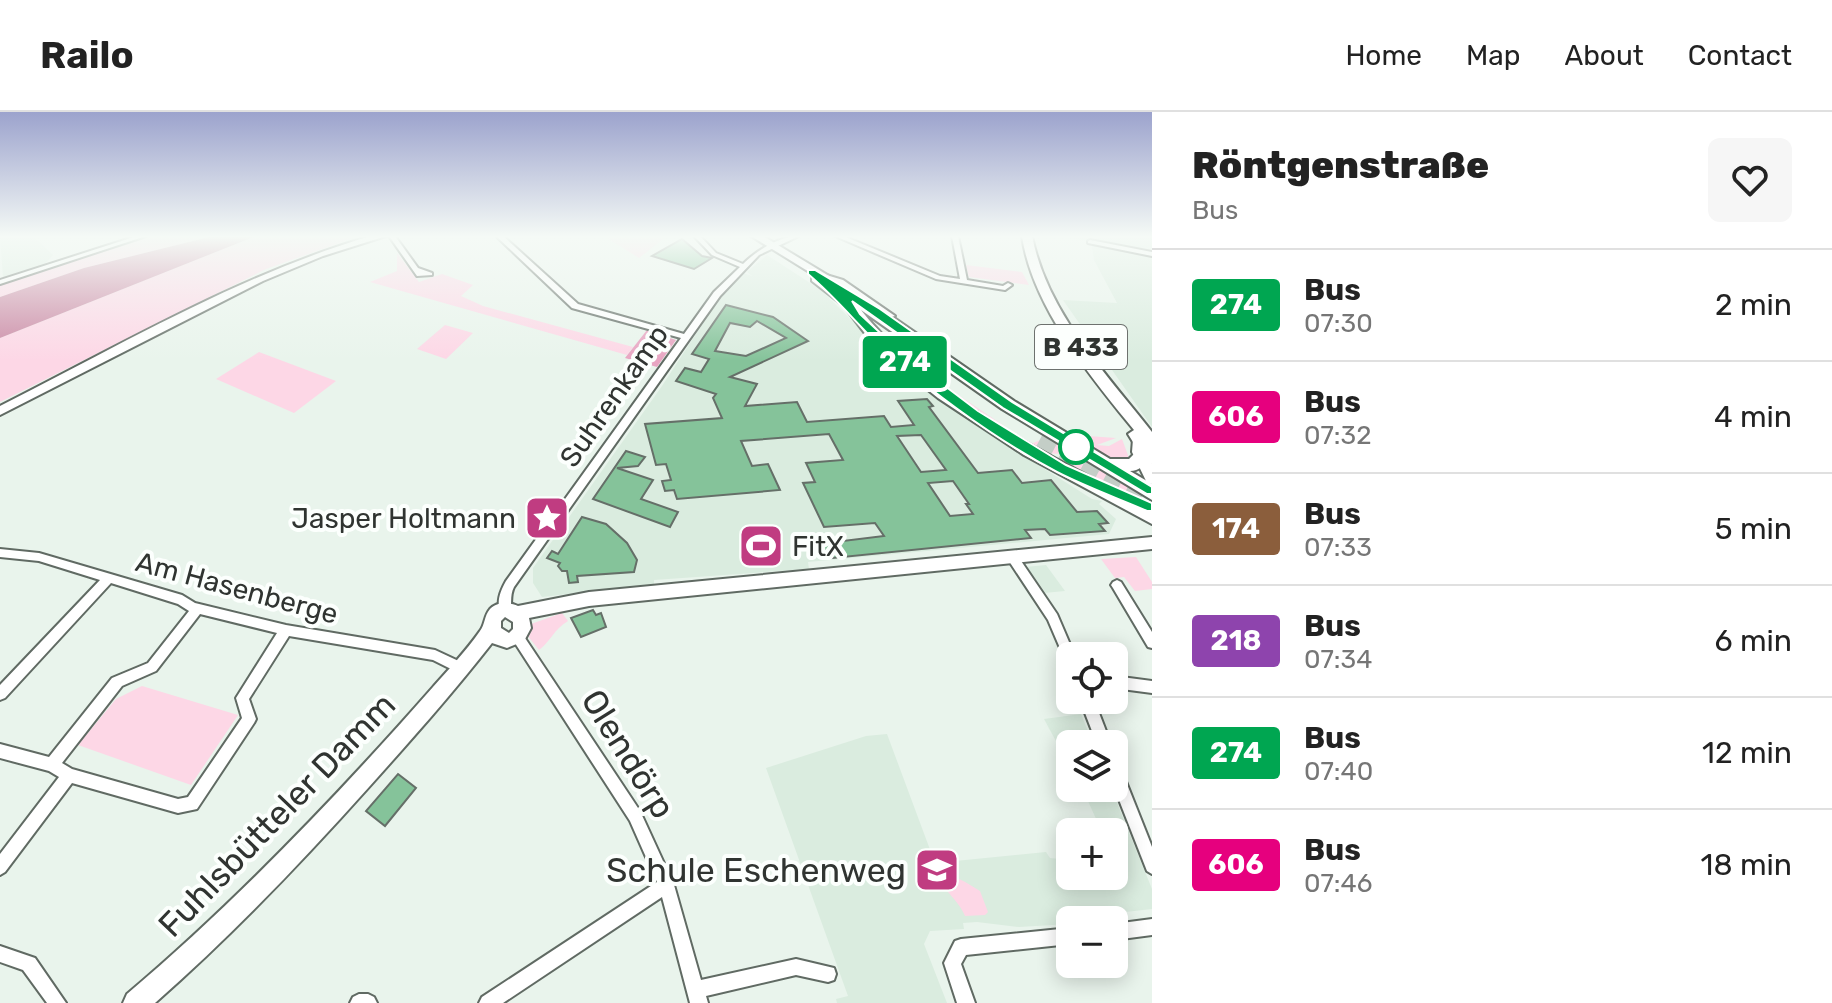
<!DOCTYPE html>
<html lang="en">
<head>
<meta charset="utf-8">
<style>
	body { margin:0; font-family:Rubik,sans-serif; background:#f6f6f6; color:#222; height:100vh; display:flex; flex-direction:column; font-size:30px; white-space:nowrap }
	* { box-sizing:border-box; margin:0 }
	p { font-size:26px; color:#767676 }
	.icon { flex:none; width:44px; height:44px; fill:none; stroke:currentColor; stroke-width:2; stroke-linecap:round; stroke-linejoin:round }
	.map { position:relative; flex:1; overflow:hidden }
	.details { display:flex; flex-direction:column; background:#fff; width:680px }
	.details>* { flex:none }
	.badge { padding:0 16px; border-radius:6px; font-size:28px; line-height:52px }
	.controls { position:absolute; left:1056px; top:530px; display:grid; gap:16px }
	.controls a { display:grid; place-items:center; width:72px; height:72px; border-radius:12px; background:#fff; box-shadow:0 4px 20px #0003; font-size:40px }
	.map>.badge { position:absolute; translate:-50% -50%; box-shadow:0 0 0 4px #fff }
	.round { display:grid; place-items:center; flex:none; width:84px; height:84px; border-radius:12px; background:#f6f6f6 }
	.overview { display:flex; align-items:center; justify-content:space-between; height:136px; padding:0 40px }
	h1 { font-size:38px; font-weight:800; line-height:60px }
	ul { padding:0; list-style:none }
	li { display:flex; align-items:center; gap:24px; height:112px; padding:0 40px; border-top:2px solid #e0e0e0 }
	li div { flex:1 }
	li b { display:block; font-size:30px }
	li em { font-style:normal }
	li .badge { min-width:88px; font-weight:700; text-align:center }
	header { display:flex; align-items:center; gap:48px; box-sizing:border-box; height:112px; padding:0 40px; background:#fff; border-bottom:2px solid #e0e0e0 }
	header strong { font-size:38px }
	nav { display:flex; gap:44px; margin-inline-start:auto; font-size:28px }
	main { display:flex; flex:1; min-height:0 }
	.map>svg:first-child { display:block }
</style>
</head>
<body>
<header>
<strong>Railo</strong>
<nav><a>Home</a><a>Map</a><a>About</a><a>Contact</a></nav>
</header>
<main>
<div class="map">
<svg width="1152" height="891" viewBox="0 0 1152 891">
	<rect width="100%" height="100%" fill="#e9f4ec"/>
	<!-- built -->
	<g fill="#daecdf">
		<polygon points="0,124 33,124 53,143 44,153 3,166"/>
		<polygon points="1059,124 1152,124 1152,141"/>
		<polygon points="1099,133 1152,143 1152,315 1063,188 1117,191 1094,148 1092,134"/>
		<polygon points="767,143 821,178 880,236 1034,347 1032,349 1092,387 1102,389 1099,392 1116,407 1109,422 808,450 809,457 654,468 654,472 542,485 533,471 533,456 662,274 720,185 743,161 752,164 747,160"/>
		<polygon points="1046,453 1065,479 1044,481 1025,455"/>
		<polygon points="1081,602 1093,632 1070,632 1070,655 1044,607"/>
		<polygon points="887,622 935,751 1046,740 1050,746 1060,747 1062,752 1070,752 1070,764 1114,764 1114,720 1102,720 1082,676 1111,676 1152,777 1152,797 1099,803 1090,808 1070,808 1070,812 1019,815 977,810 963,811 964,817 930,819 924,832 947,891 837,891 836,887 848,884 766,656 866,624"/>
	</g>
	<!-- green -->
	<g fill="#fdd7e6">
		<polygon points="147,124 213,124 84,156 0,185 0,172"/>
		<polygon points="256,124 356,125 266,157 0,290 0,226"/>
		<polygon points="604,124 667,124 639,146"/>
		<polygon points="397,141 419,170 442,162 473,173 461,184 483,194 633,235 627,243 370,170 397,159"/>
		<polygon points="966,153 1022,160 1029,173 969,165"/>
		<path d="M862,207l77,63 92,62 16,-7 -123,-85 140,92v8c-35,18 -172,-107 -202,-133z"/>
		<polygon points="445,213 473,221 446,247 417,237"/>
		<polygon points="259,240 336,269 294,301 216,267"/>
		<polygon points="1074,323 1116,326 1097,333 1109,334 1122,327 1129,346 1112,347"/>
		<polygon points="1074,339 1136,373 1139,387 1058,350 1069,346"/>
		<polygon points="1136,445 1152,470 1152,477 1135,479 1124,465 1115,466 1101,447"/>
		<path d="M562,501l6,8c-14,8 -17,20 -29,29l-12,-15 4,-11z"/>
		<polygon points="142,574 238,603 191,673 78,633 116,587"/>
		<path d="M938,761c16,1 29,10 42,18l8,21 -3,3 -20,1c-6,-16 -26,-29 -27,-43z"/>
	</g>
	<!-- forest -->
	<polygon fill="#e8a5c2" points="647,218 676,228 657,255 625,246"/>
	<!-- water -->
	<polygon fill="#cb89a5" points="213,124 256,124 0,226 0,185 84,156"/>
	<!-- building -->
	<g fill="#85c39a" stroke="#656f68" stroke-width="2" fill-rule="evenodd">
		<polygon points="682,127 702,144 712,146 694,157 652,144"/>
		<path d="M726,193l47,12 35,24 -78,36 27,7 -12,22 52,-4 10,20 77,-6 7,11 23,-2 -16,-24 29,-2 6,7 -4,1 49,66 34,-3 10,13 29,-3 26,32 20,-1 11,12 -9,1 6,7 -55,4 -5,-6 -20,1 6,8 -198,20 -1,-4 -9,1 -5,-11 66,-8 -9,-13 -51,4 -21,-44 12,-1 -9,-19 37,-3 -14,-26 -88,7 11,25 16,-2 12,26 -103,9 -3,-9 -9,1 -3,-10 9,-1 -5,-16 -10,1 -11,-41 77,-6 -9,-20 3,-4 -40,-13 9,-13 16,4 8,-13 -17,-5zM757,209l29,17 -40,18 -31,-5 15,-28 20,4zM921,323l25,35 -25,2 -24,-36zM953,369l16,23h-3l7,10 -23,2 -22,-33z"/>
		<polygon points="626,339 645,345 638,354 617,356 653,368 641,387 678,400 670,415 593,387"/>
		<polygon points="582,405 606,412 627,431 637,448 634,460 577,464 578,470 569,471 567,459 562,459 558,454 560,451 547,446 552,439 558,442"/>
		<polygon points="593,498 596,503 601,501 606,515 581,525 571,506"/>
		<polygon points="398,662 416,676 385,714 366,699"/>
	</g>
	<g fill="none" stroke-linecap="round" stroke-linejoin="round">
		<!-- highway-tunnel -->
		<polyline stroke="#c4cec7" stroke-width="17" stroke-dasharray="17 8" stroke-linecap="butt" points="1038,331 1152,391"/>
		<!-- street casing -->
		<g stroke="#606a63" stroke-width="4">
			<g id="street">
				<polygon points="137,124 146,124 0,172 0,168"/>
				<polygon points="389,124 395,124 418,156 432,161 432,163 417,164"/>
				<path d="M496,124h7l75,68 106,30 30,-42 26,-25 -28,-12 -18,-19h6l16,17 27,11c14,-14 37,-28 56,-28l-40,19 -39,41 -206,291c-5,9 -1,19 -5,27l-4,2 -4,-2c-5,-12 -1,-22 5,-33l175,-243 -109,-30z"/>
				<polygon points="835,124 843,124 940,164 960,167 952,124 958,124 967,168 1003,174 1008,171 1012,173 1005,178 936,167"/>
				<polygon points="1090,128 1152,140 1152,144 1088,131 1088,129"/>
				<polygon points="823,162 843,168 895,204 888,206 837,172 821,165 819,164"/>
				<path d="M0,437l39,4 143,42 13,8 91,22 149,25 30,14 2,4 -2,4 -4,2 -28,-14 -144,-24 -40,63 7,20 -2,4 -57,86 -19,4 -106,-30 -67,89 -5,3v-21l59,-77 -10,-6 -49,-13v-14l49,13 63,-79 36,-15 41,-52 -11,-7 -67,-21 -106,115 -5,2v-15l100,-105 -61,-19 -39,-4zM200,502l77,19 -41,65 6,20 -54,79 -10,2 -106,-30 -10,-6 60,-77 34,-15z"/>
				<polygon points="1013,442 1017,443 1057,502 1075,544 1070,544 1070,551 1066,550 1048,508 1007,446 1009,443"/>
				<polygon points="1117,468 1121,470 1152,520 1152,536 1148,535 1113,476 1111,473 1113,470"/>
				<polygon points="517,519 521,520 640,699 674,773 701,868 796,847 834,856 836,862 834,868 828,870 796,863 706,884 708,891 690,891 662,785 503,891 479,891 482,885 657,770 630,709 513,528 511,524 513,520"/>
				<polygon points="1114,564 1152,569 1152,581 1114,576"/>
				<polygon points="1080,588 1094,588 1111,632 1097,632"/>
				<polygon points="1114,650 1119,652 1152,735 1152,762 1147,759 1114,675"/>
				<polygon points="1152,807 1152,823 1114,828 1114,812"/>
				<polygon points="1070,816 1070,832 966,843 961,852 975,891 957,891 944,851 955,829 961,827"/>
				<polygon points="0,834 35,846 66,891 47,891 23,858 0,850"/>
				<polygon points="359,882 368,882 374,885 377,891 350,891 353,885"/>
			</g>
		</g>
		<!-- secondary casing -->
		<g stroke="#606a63" stroke-width="4">
			<g id="secondary">
				<path d="M371,124h15l-63,20 -60,25 -263,134v-9c121,-61 241,-132 371,-170z"/>
				<polygon points="1140,323 1147,327 1146,340 1152,352 1152,372 1147,371 1132,340 1133,327"/>
				<path d="M1152,425v12l-563,57 -60,12 2,10 -7,13 -17,7 -15,-5c-39,50 -81,97 -123,144 -67,75 -138,149 -214,216h-32l4,-9c110,-93 211,-199 306,-307 16,-18 33,-36 47,-56 5,-6 4,-15 10,-22 8,-8 19,-7 28,-3l71,-14zM505,505l8,5v7l-4,4 -8,-5v-7z"/>
			</g>
		</g>
		<!-- primary casing -->
		<g stroke="#606a63" stroke-width="4">
			<g id="primary">
				<polygon points="751,124 763,124 829,164 819,166"/>
				<path d="M1022,124h10c15,77 74,137 120,196v32l-6,-1 -18,-29 6,-4c-44,-54 -102,-124 -112,-194z"/>
			</g>
		</g>
		<!-- highway casing -->
		<g stroke="#606a63" stroke-width="4">
			<path id="highway" d="M812,163c15,-1 27,15 39,23 7,5 20,6 30,11l133,92 96,58h19l6,-6h12l3,4c-5,8 -11,14 -20,14l22,13v16l-150,-91 -141,-99c72,91 189,146 291,199v15l-128,-69 -86,-57 -39,-31 -32,-31 -23,-30 -32,-25z"/>
		</g>
		<!-- street -->
		<use href="#street" fill="#fff" fill-rule="evenodd"/>
		<!-- secondary -->
		<use href="#secondary" fill="#fff" fill-rule="evenodd"/>
		<!-- primary -->
		<use href="#primary" fill="#fff" fill-rule="evenodd"/>
		<!-- highway -->
		<use href="#highway" fill="#fff" fill-rule="evenodd"/>
	</g>
	<!-- sky -->
	<linearGradient id="sky" x2="0" y2="1"><stop stop-color="#9ca3cd"/><stop offset="0.5" stop-color="#f5faf6"/><stop offset="1" stop-color="#f5faf6" stop-opacity="0"/></linearGradient>
	<rect width="1152" height="249" fill="url(#sky)"/>
	<!-- line -->
	<path fill="#00a651" stroke="#fff" stroke-width="2" d="M808,158h7l65,39 132,93 140,85v7h-5l-144,-86 -151,-107 8,13 44,41 74,56 88,54 86,38v8h-5c-30,-13 -61,-24 -90,-39 -57,-30 -113,-71 -162,-112 -31,-27 -55,-59 -87,-86z"/>
	<!-- icons -->
	<defs>
		<g id="sight-square" transform="scale(2.3)"><rect x="-9" y="-9" width="18" height="18" rx="4" fill="#c03c81" stroke="#fcfffd"/><path d="M0-6L1.8-2.2L6-1.7L2.9 1.2L3.7 5.4L0 3.3L-3.7 5.4L-2.9 1.2L-6-1.7L-1.8-2.2Z" fill="#fff"/></g>
		<g id="stadium-square" transform="scale(2.3)"><rect x="-9" y="-9" width="18" height="18" rx="4" fill="#c03c81" stroke="#fcfffd"/><path d="M0-5a6.5 5 0 1 0 0 10a6.5 5 0 1 0 0-10ZM-3.5-1.8h7v3.6h-7Z" fill="#fff"/></g>
		<g id="school-square" transform="scale(2.3)"><rect x="-9" y="-9" width="18" height="18" rx="4" fill="#c03c81" stroke="#fcfffd"/><path d="M0-5L7-2L0 1L-7-2ZM-4 1L0 2.5L4 1V4Q0 6-4 4Z" fill="#fff"/></g>
	</defs>
	<g fill-rule="evenodd">
		<use href="#sight-square" x="547" y="406"/>
		<use href="#stadium-square" x="761" y="434"/>
		<use href="#school-square" x="937" y="758"/>
	</g>
	<!-- markers -->
	<circle fill="#fff" stroke="#00a651" stroke-width="4" cx="1076" cy="335" r="16"/>
	<g text-anchor="middle" dominant-baseline="central" stroke-width="8" stroke-linejoin="round" paint-order="stroke">
		<!-- shield labels -->
		<rect fill="#fcfffd" stroke="#6d716e" stroke-width="2" x="1035" y="213" width="92" height="44" rx="6"/>
		<g font-size="26" font-weight="bold" fill="#303431">
			<text x="1081" y="235">B 433</text>
		</g>
		<!-- street labels -->
		<g font-size="28" fill="#303431" stroke="#fcfffd">
			<text transform="translate(614 284) rotate(-55)">Suhrenkamp</text>
			<text transform="translate(237 476) rotate(15)">Am Hasenberge</text>
		</g>
		<!-- poi labels -->
		<g font-size="28" fill="#303431" stroke="#fcfffd" text-anchor="end">
			<text x="516" y="406">Jasper Holtmann</text>
			<text x="792" y="434" text-anchor="start">FitX</text>
		</g>
		<!-- near-street labels -->
		<g font-size="34" fill="#303431" stroke="#fcfffd">
			<text transform="translate(628 642) rotate(58)">Olendörp</text>
			<text transform="translate(277 703) rotate(-46)">Fuhlsbütteler Damm</text>
		</g>
		<!-- near-poi labels -->
		<g font-size="34" fill="#303431" stroke="#fcfffd" text-anchor="end">
			<text x="906" y="758">Schule Eschenweg</text>
		</g>
	</g>
</svg>
<div class="controls">
<a><svg class="icon" aria-label="locate" viewBox="0 0 24 24"><circle cx="12" cy="12" r="6"/><path d="M12 2v4M12 18v4M2 12h4M18 12h4"/></svg></a>
<a><svg class="icon" aria-label="layers" viewBox="0 0 24 24"><path d="M12 4l9 5-9 5-9-5zM3 14l9 5 9-5"/></svg></a>
<a>+</a>
<a>−</a>
</div>
<b class="badge" style="left:905px;top:250px;background:#00a651;color:#fff">274</b>
</div>
<section class="details">
<div class="overview"><div><h1>Röntgenstraße</h1><p>Bus</p></div><a class="round"><svg class="icon" aria-label="heart" viewBox="0 0 24 24"><path d="M12 20l-8-8c-3-5 5-10 8-4 3-6 11-1 8 4z"/></svg></a></div>
<ul>
<li><span class="badge" style="background:#00a651;color:#fff">274</span><div><b>Bus</b><p>07:30</p></div><em>2 min</em></li>
<li><span class="badge" style="background:#e6007e;color:#fff">606</span><div><b>Bus</b><p>07:32</p></div><em>4 min</em></li>
<li><span class="badge" style="background:#8b5e3c;color:#fff">174</span><div><b>Bus</b><p>07:33</p></div><em>5 min</em></li>
<li><span class="badge" style="background:#8e44ad;color:#fff">218</span><div><b>Bus</b><p>07:34</p></div><em>6 min</em></li>
<li><span class="badge" style="background:#00a651;color:#fff">274</span><div><b>Bus</b><p>07:40</p></div><em>12 min</em></li>
<li><span class="badge" style="background:#e6007e;color:#fff">606</span><div><b>Bus</b><p>07:46</p></div><em>18 min</em></li>
</ul>
</section>
</main>
</body>
</html>
